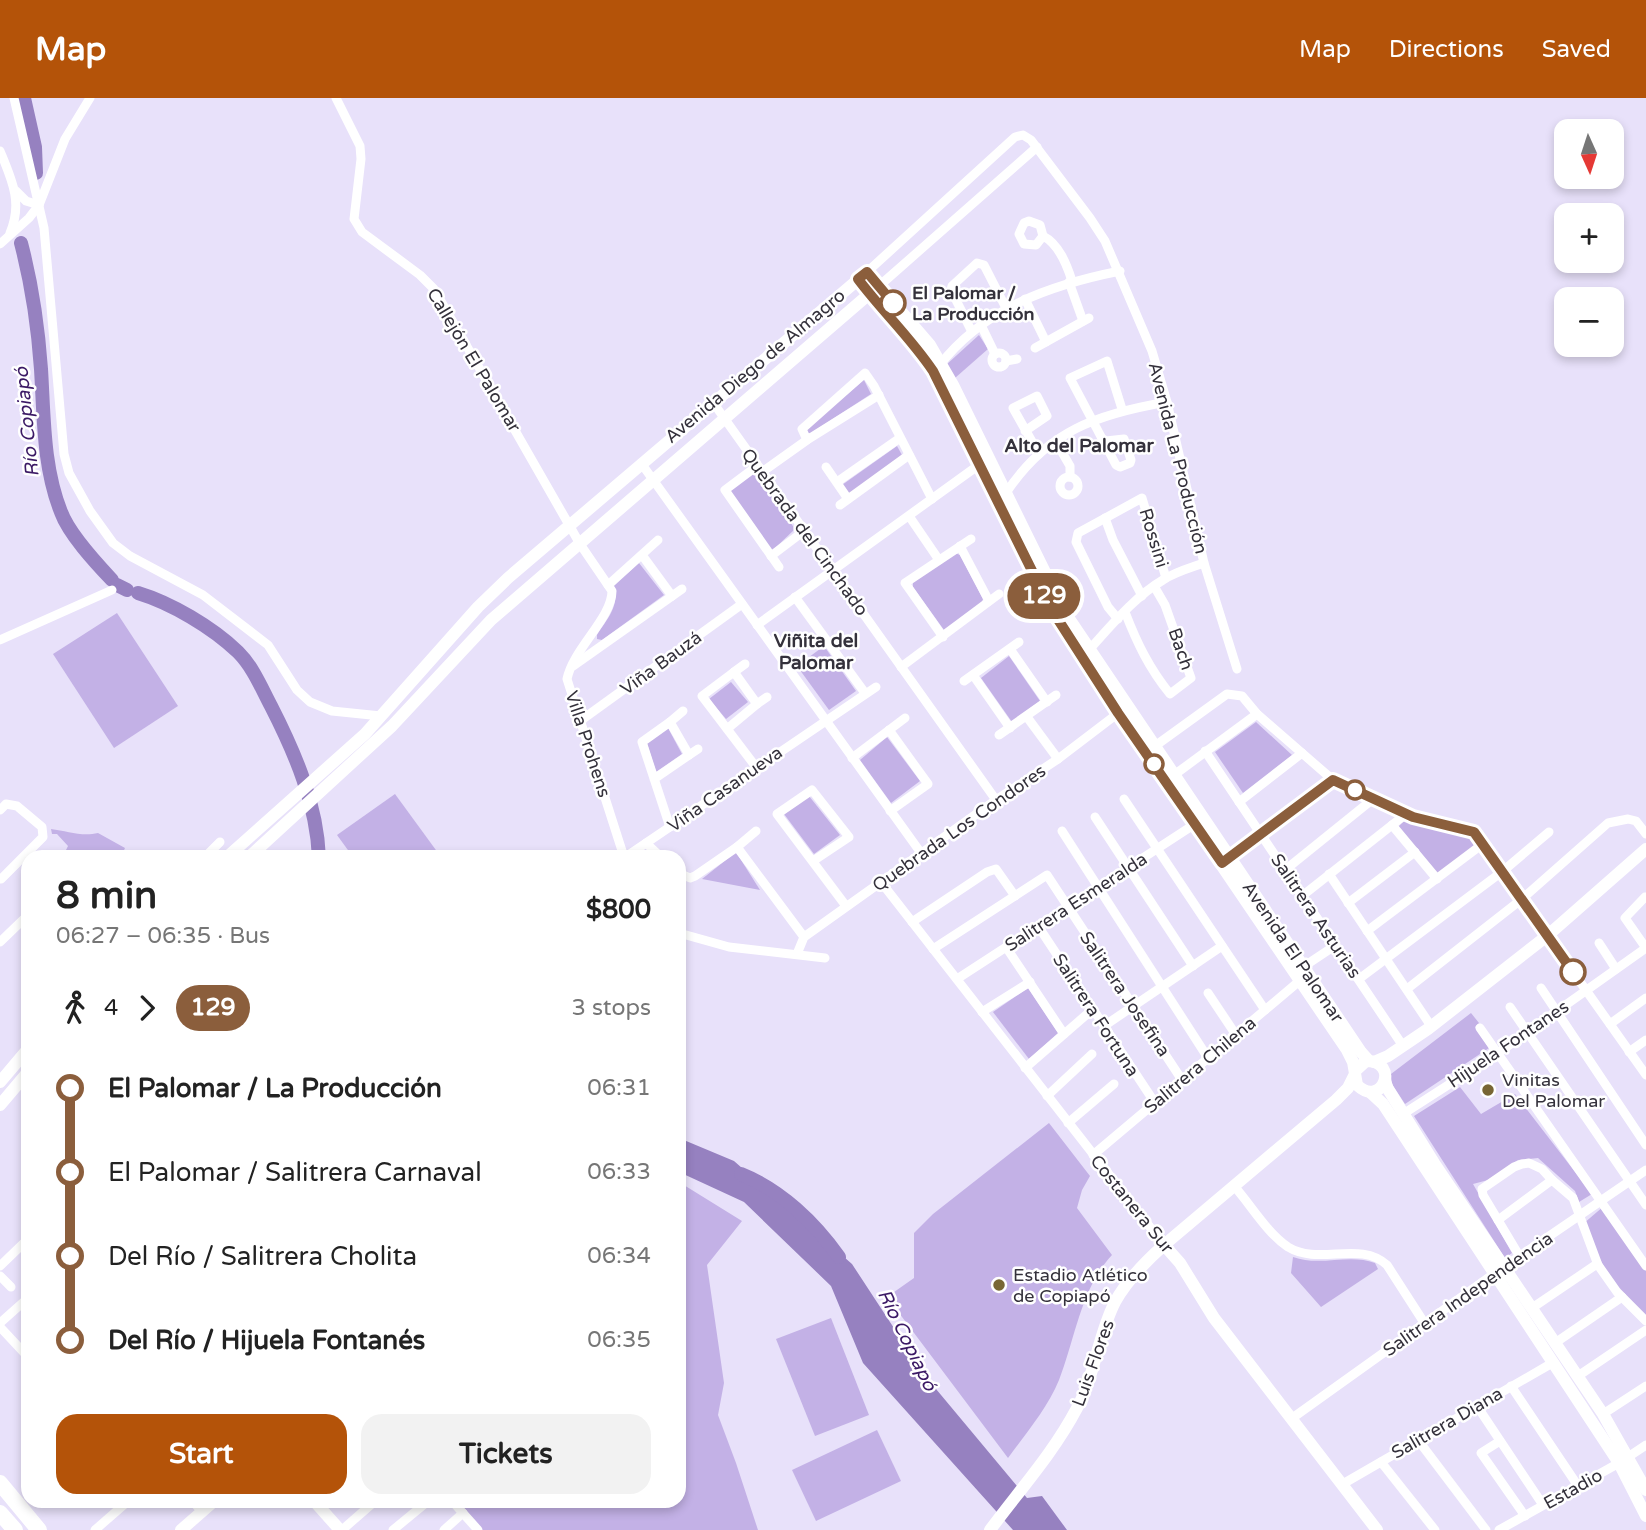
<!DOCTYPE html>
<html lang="en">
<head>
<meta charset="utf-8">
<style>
	body { margin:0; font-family:"Varela Round",sans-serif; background:#f2f2f2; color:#222; height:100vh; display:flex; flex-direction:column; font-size:26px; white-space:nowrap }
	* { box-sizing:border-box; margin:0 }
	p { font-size:23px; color:#767676 }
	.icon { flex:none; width:38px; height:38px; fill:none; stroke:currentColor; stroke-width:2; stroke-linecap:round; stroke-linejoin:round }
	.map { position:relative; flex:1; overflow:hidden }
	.panel { position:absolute; left:21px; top:752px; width:665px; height:658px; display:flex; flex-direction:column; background:#fff; border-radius:21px; box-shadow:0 4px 10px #0003 }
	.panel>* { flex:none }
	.badge { padding:0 14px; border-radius:23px; font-size:24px; line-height:46px }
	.needle { width:46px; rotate:177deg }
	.buttons { position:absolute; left:1554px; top:21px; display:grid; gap:14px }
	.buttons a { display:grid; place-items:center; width:70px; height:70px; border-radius:14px; background:#fff; box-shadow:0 4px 10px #0003; font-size:35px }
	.map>.badge { position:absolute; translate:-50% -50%; box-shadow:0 0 0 4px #fff }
	.legs { display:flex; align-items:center; gap:10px; height:77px; padding:0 35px; font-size:23px }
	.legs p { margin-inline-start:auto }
	.head { display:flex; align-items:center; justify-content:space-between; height:119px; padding:0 35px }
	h1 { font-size:38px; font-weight:700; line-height:52px }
	.primary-button { display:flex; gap:14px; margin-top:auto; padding:14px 35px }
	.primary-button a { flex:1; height:80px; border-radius:21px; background:#b45309; color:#fff; font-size:28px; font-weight:700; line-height:80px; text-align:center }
	.primary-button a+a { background:#f2f2f2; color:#222 }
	ul { padding:0 35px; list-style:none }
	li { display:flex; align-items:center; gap:24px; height:84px; font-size:26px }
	li i { display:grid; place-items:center; width:10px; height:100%; margin:0 9px; background:currentColor }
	li i::after { content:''; width:18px; height:18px; margin:-9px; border:5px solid; border-radius:50%; background:#fff }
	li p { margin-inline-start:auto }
	li:first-child i { background:linear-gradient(#0000 50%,currentColor 0) }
	li:last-child i { background:linear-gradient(currentColor 50%,#0000 0) }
	header { display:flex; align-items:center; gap:42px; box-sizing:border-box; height:98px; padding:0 35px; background:#b45309; color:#fff }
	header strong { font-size:33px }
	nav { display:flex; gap:38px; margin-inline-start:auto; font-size:24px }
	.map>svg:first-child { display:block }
</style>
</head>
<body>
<header>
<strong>Map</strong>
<nav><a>Map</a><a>Directions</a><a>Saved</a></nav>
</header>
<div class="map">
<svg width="1646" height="1432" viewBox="0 0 1646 1432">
	<rect width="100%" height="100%" fill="#e8e1fa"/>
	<!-- green -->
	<g fill="#c3b1e6">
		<polygon points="979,237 988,251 955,280 946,267"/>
		<polygon points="864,282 871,296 811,335 805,335 806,331"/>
		<polygon points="897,348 902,357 849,396 842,387"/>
		<polygon points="755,374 795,431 772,453 730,393"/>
		<polygon points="955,455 960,457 983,501 981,506 950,530 944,532 913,489 913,484"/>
		<path d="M639,465l25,32 -62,45 -5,-1v-4c10,-16 23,-29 17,-49z"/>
		<polygon points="117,515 178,608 114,650 53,556"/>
		<polygon points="824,548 856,593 829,612 797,568"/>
		<polygon points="1009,558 1040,603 1012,624 981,580"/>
		<polygon points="731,584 748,604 726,621 709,601"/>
		<polygon points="1256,624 1292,657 1243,695 1215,654"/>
		<polygon points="668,630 682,656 656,674 647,645"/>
		<polygon points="887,639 920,683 891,705 860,662"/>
		<polygon points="395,696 441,759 353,759 337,737"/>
		<polygon points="809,698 840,737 814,756 784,716"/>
		<polygon points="1406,721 1472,737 1479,746 1439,777 1398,729"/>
		<path d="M51,731c16,2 31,8 47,4l27,15 -4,9h-50l-6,-5 3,-6 -11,-12h-5z"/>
		<polygon points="736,754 760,792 702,781"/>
		<polygon points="1028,890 1058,935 1029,961 993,914"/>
		<polygon points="1471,915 1479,925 1475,929 1489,950 1405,1006 1392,986 1391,976"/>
		<polygon points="1460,989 1481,1016 1515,996 1592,1096 1579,1104 1575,1093 1538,1060 1518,1062 1488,1082 1473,1086 1512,1155 1505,1160 1414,1018"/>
		<path d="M1049,1025l41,53 -8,14 -5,18 35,47c-31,33 -37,84 -53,125 -12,29 -33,53 -51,78l-121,-161 27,-19v-45l19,-19z"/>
		<polygon points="679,1084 742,1123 707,1167 724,1285 718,1317 736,1365 758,1432 482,1432 457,1404 679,1404"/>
		<path d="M1604,1108l42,62v49c-31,-24 -47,-58 -63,-93z"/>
		<path d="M1293,1159c27,10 56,-4 82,6l3,6 -57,38 -30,-34z"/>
		<polygon points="831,1220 869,1317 815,1338 776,1241"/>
		<polygon points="877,1332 901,1383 816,1423 792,1372"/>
	</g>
	<!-- water -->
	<polygon fill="#9681c0" points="679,1040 734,1063 852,1166 926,1279 1027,1400 1042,1398 1067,1432 1013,1432 863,1265 831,1188 744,1104 679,1074"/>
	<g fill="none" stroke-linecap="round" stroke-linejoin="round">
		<!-- river -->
		<g stroke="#9681c0" stroke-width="14">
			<polyline points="24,0 35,49 36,75"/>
			<path d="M21,145c11,42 17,83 20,126 3,48 2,98 20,143 8,22 34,50 51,68"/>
			<polyline points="117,487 127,492"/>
			<path d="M138,495c33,10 74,34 100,59 15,15 23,35 33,54 24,47 46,98 48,152"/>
			<path d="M741,1076c40,16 74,49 98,83"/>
		</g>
		<!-- street -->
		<g stroke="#fff" stroke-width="9">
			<polyline points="14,0 44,130 64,356 69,375 90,413 113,445 130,458 203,497 268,547 297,592 310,604 332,613 381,618"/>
			<path d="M336,0l24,48 1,13 -7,60 8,13 58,43 14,14 146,255 32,47c0,27 -39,58 -45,88l57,178"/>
			<path d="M0,53c12,29 23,52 10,82"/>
			<polyline points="16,93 26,103 39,107"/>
			<path d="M1043,138l-7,9 -12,-1 -5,-10 5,-11 5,-2 11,4 3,11c16,8 24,29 29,45"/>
			<polyline points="0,146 29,120 39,107 65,41 90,0"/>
			<polyline points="867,174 1015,39 1023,37 1031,42 1090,120 1105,143 1152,253 1167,304 1204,465 1237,571"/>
			<polyline points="1069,184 1083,223"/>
			<polyline points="878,189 1037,49"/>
			<polyline points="1025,201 1046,244"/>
			<polyline points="981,227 995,256"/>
			<polyline points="972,234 951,192 952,188 977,165 984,167 1006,210"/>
			<polyline points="1035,250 1089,220"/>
			<circle cx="999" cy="262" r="7"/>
			<polyline points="1006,263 1017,261"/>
			<path d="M939,268c45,-58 111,-81 181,-95"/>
			<polyline points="712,303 996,702"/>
			<polyline points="1025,333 1047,318 1037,298 1013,310 1039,356"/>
			<polyline points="807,342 802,331 865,275 874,288 932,401"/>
			<polyline points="1106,343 1124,341 1131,362 1130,365 1120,369 1116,367 1070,280 1107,263 1122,311"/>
			<polyline points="1056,344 1070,368 1070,379"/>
			<polyline points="641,365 921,755"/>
			<polyline points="757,368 725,392 779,469"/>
			<polyline points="826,369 848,401"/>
			<polyline points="762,374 807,342 879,297"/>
			<circle cx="1069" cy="388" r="9"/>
			<polyline points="837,384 900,340"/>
			<path d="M1006,395c41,-62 91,-79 161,-91"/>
			<polyline points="840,407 909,357"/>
			<polyline points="909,418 939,462"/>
			<polyline points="1105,420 1113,442 1142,498"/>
			<polyline points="960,448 989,503"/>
			<polyline points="642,457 672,498"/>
			<polyline points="771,458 804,433"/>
			<polyline points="608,487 658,442"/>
			<polyline points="795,499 865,595"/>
			<path d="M1125,514c12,31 24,56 45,82l21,-16 -26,-73 -11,-19"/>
			<polyline points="1118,521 1108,509 1076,444 1078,435 1142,400 1166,480"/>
			<polyline points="757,527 983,364"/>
			<polyline points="943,539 905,485 971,441"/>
			<polyline points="0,542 112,492"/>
			<polyline points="1010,551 1047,604"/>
			<path d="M1087,554c23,-25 47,-55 76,-72 12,-8 27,-12 41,-17"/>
			<polyline points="573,568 682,491"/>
			<polyline points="901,569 999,496"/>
			<polyline points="734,574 745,566"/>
			<polyline points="973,577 1010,630"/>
			<polyline points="964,583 1019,544"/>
			<polyline points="757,606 767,599"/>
			<polyline points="1027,619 1058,661"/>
			<polyline points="580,623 742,506"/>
			<polyline points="670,624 683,613"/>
			<polyline points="727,631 757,606 734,574 702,598 756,669"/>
			<polyline points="889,632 928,686 890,713"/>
			<polyline points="999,637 1056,597"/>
			<polyline points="1155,648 1227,596 1242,598 1257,616 1333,682"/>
			<polyline points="1205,653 1403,948"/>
			<polyline points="689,657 698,651"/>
			<polyline points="852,660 905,620"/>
			<polyline points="1174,677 1257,616"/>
			<polyline points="654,681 689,657 670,624 642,644 670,729"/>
			<polyline points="1124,701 1265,912"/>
			<polyline points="1239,704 1302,655"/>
			<polyline points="0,712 6,706 17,708 42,729 43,739 1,781"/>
			<polyline points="1095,719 1193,868"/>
			<polyline points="1392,727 1437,781"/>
			<polyline points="1062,733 1208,960"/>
			<polyline points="646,745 662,760"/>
			<polyline points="737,749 756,733"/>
			<polyline points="204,760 220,744"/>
			<polyline points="624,760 876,589"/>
			<polyline points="1226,762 1333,682 1413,719 1474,734 1646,977"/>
			<polyline points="813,763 849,739 812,692 777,716 846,808"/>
			<polyline points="1285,772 1373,701"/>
			<polyline points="679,775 690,780 695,778 737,749 804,839"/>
			<polyline points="1329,776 1431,928"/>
			<polyline points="881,784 1164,1147"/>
			<polyline points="1302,798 1406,716"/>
			<polyline points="1645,799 1625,820 1646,850"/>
			<polyline points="1348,805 1415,754"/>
			<polyline points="912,824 987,774 996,771 1015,798"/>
			<polyline points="1038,828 1155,1005"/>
			<polyline points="1367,833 1484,745"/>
			<polyline points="679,835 729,849 825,860"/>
			<polyline points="0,844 28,817"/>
			<polyline points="1599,845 1616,871"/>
			<polyline points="1006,849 1064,936"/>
			<polyline points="933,851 1047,777 1182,982"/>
			<polyline points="797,856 804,839 996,702 1058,661 1121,613"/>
			<polyline points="1303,869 1336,847"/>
			<polyline points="957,881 1195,726"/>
			<polyline points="1359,881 1503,773 1549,734"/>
			<polyline points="1541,890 1646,1047"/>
			<polyline points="1407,891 1522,801 1608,725 1628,721 1636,723 1646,736"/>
			<polyline points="1208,895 1236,937"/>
			<polyline points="1510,909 1646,1107"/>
			<polyline points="982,914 1030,884"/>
			<polyline points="1610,926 1646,900"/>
			<polyline points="1104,928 1222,848"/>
			<polyline points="1480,930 1646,1168"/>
			<polyline points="1629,954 1646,942"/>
			<polyline points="1025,970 1093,911"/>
			<polyline points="1047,998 1092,956"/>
			<polyline points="1403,1016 1498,955 1646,850"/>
			<polyline points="1068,1025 1114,986"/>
			<polyline points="1093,1057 1303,880"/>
			<path d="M1234,1088c17,19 33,47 54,61 31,19 72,-7 99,18l38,59"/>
			<polyline points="1498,1122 1552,1082"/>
			<polyline points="1520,1159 1483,1097 1482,1091 1514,1069 1522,1066 1529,1065 1542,1071 1552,1082 1573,1100 1598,1167 1617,1194 1646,1223"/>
			<polyline points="0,1168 28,1141"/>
			<polyline points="0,1178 11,1189"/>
			<polyline points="1532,1210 1597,1166"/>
			<polyline points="0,1225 28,1200"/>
			<polyline points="0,1229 28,1259"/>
			<polyline points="1555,1245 1622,1199"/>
			<polyline points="1578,1278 1646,1232"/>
			<polyline points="1511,1288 1578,1388"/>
			<polyline points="1477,1308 1543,1407"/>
			<polyline points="1603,1316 1646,1288"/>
			<polyline points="1291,1321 1495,1175 1646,1072"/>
			<polyline points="1418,1342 1486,1432"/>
			<polyline points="1500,1343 1481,1355 1525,1418"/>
			<polyline points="1381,1364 1435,1432"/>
			<polyline points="1341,1387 1554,1264"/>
			<polyline points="193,1404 202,1413"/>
			<polyline points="453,1404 478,1432"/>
			<polyline points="95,1432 127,1404"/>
			<polyline points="342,1432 374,1404"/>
			<polyline points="393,1432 427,1404"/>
			<polyline points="444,1432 463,1415"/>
			<polyline points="1499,1432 1619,1365 1646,1347"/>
		</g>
		<!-- secondary -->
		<g stroke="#fff" stroke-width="12">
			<path d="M858,181c24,31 53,59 75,92l117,236 68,106 229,337 6,12 4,23c25,24 44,-24 9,-24l-11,10"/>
			<polyline points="226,760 365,636 478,509 508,480 867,174 930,247 953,287 1064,513 1361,954 1369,963"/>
			<polyline points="248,760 392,628 491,522 875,191"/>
			<polyline points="1374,964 1388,958 1428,931 1547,838 1646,751"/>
			<polyline points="1385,983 1388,991 1434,1065 1603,1316 1646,1392"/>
			<polyline points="0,984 28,951"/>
			<polyline points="1370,994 1383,1006 1619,1365 1646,1418"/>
			<polyline points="0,1007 28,974"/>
			<polyline points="1164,1147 1180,1165 1214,1220 1377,1432"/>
			<polyline points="315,1404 340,1432"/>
			<polyline points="181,1432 213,1404"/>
			<path d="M990,1432c29,-39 64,-78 87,-122 18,-33 21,-73 38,-106 12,-22 30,-40 49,-57l172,-145 12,-12 6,-12"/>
		</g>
		<!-- highway -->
		<g stroke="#fff" stroke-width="16">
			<polyline points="0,1385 39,1432"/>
			<polyline points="0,1415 15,1432"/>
		</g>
	</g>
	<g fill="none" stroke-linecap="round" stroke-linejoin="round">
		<!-- line-1 casing -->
		<g stroke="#fff" stroke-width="16">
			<path id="line-1" d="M893,205l-26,-31 -9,7c24,32 53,59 75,92l117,236 68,106 104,150 111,-83 80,37 61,15 99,140"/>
		</g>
		<!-- line-1 -->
		<use href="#line-1" stroke="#8b5e3c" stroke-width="10"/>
	</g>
	<!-- markers -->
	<g fill="#fff" stroke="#8b5e3c" stroke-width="3.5">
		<circle cx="893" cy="205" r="12"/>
		<circle cx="1154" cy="666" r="9"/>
		<circle cx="1355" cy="692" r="9"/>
		<circle cx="1573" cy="874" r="12"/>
	</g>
	<g fill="#786634" stroke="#fff" stroke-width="2.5">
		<circle cx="1488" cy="992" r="7"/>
		<circle cx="999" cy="1187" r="7"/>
	</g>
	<g text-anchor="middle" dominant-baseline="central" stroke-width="5" stroke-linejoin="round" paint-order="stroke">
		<!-- stop labels -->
		<g font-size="18" font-weight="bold" fill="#34313b" stroke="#fff" text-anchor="start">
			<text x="912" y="195">El Palomar /<tspan x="912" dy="21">La Producción</tspan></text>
		</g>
		<!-- street labels -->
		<g font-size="18" fill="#34313b" stroke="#fff">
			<text transform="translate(474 262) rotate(59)">Callejón El Palomar</text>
			<text transform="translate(755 268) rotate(-40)">Avenida Diego de Almagro</text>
			<text transform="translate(1178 360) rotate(76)">Avenida La Producción</text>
			<text transform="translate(805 434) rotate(54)">Quebrada del Cinchado</text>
			<text transform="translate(1154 440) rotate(73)">Rossini</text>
			<text transform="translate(1181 551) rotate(71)">Bach</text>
			<text transform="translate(661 565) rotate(-36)">Viña Bauzá</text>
			<text transform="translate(588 646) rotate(72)">Villa Prohens</text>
			<text transform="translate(725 691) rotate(-35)">Viña Casanueva</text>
			<text transform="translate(959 730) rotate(-35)">Quebrada Los Condores</text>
			<text transform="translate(1076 804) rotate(-33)">Salitrera Esmeralda</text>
			<text transform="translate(1316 818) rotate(56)">Salitrera Asturias</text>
			<text transform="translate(1293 854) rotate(56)">Avenida El Palomar</text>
			<text transform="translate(1125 896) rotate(56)">Salitrera Josefina</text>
			<text transform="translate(1096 917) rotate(57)">Salitrera Fortuna</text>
			<text transform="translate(1508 946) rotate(-34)">Hijuela Fontanes</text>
			<text transform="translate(1200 967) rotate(-40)">Salitrera Chilena</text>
			<text transform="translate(1132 1106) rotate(51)">Costanera Sur</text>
			<text transform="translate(1468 1196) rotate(-35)">Salitrera Independencia</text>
			<text transform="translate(1093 1265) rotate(-70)">Luis Flores</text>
			<text transform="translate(1447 1325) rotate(-30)">Salitrera Diana</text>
			<text transform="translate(1573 1391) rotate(-29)">Estadio</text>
		</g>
		<!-- poi labels -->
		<g font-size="18" fill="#34313b" stroke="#fff" text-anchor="start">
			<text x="1502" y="982">Vinitas<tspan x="1502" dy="21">Del Palomar</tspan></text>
			<text x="1013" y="1177">Estadio Atlético<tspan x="1013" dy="21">de Copiapó</tspan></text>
		</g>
		<!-- water labels -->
		<g font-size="19" font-style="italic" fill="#3b1965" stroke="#fff">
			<text transform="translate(27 324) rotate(-96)">Río Copiapó</text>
			<text transform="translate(907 1242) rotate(64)">Río Copiapó</text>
		</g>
		<!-- neighbourhood labels -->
		<g font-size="19" font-weight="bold" fill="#34313b" stroke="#fff">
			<text x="1079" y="348">Alto del Palomar</text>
			<text x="816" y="543">Viñita del<tspan x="816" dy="22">Palomar</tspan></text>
		</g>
	</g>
</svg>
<div class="buttons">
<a><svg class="needle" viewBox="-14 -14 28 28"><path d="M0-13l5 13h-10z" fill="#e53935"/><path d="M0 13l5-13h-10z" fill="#767676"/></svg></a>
<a>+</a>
<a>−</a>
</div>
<b class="badge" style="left:1044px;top:498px;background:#8b5e3c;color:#fff">129</b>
<section class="panel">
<div class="head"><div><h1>8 min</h1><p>06:27 – 06:35 · Bus</p></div><b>$800</b></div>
<div class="legs"><svg class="icon" aria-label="walk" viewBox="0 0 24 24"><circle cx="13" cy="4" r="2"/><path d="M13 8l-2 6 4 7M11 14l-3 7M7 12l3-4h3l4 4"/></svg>4<svg class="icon" aria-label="forward" viewBox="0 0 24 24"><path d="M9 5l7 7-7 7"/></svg><b class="badge" style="background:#8b5e3c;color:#fff">129</b><p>3 stops</p></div>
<ul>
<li><i style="color:#8b5e3c"></i><b>El Palomar / La Producción</b><p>06:31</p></li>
<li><i style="color:#8b5e3c"></i><span>El Palomar / Salitrera Carnaval</span><p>06:33</p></li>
<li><i style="color:#8b5e3c"></i><span>Del Río / Salitrera Cholita</span><p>06:34</p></li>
<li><i style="color:#8b5e3c"></i><b>Del Río / Hijuela Fontanés</b><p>06:35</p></li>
</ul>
<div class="primary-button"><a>Start</a><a>Tickets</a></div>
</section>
</div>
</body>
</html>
